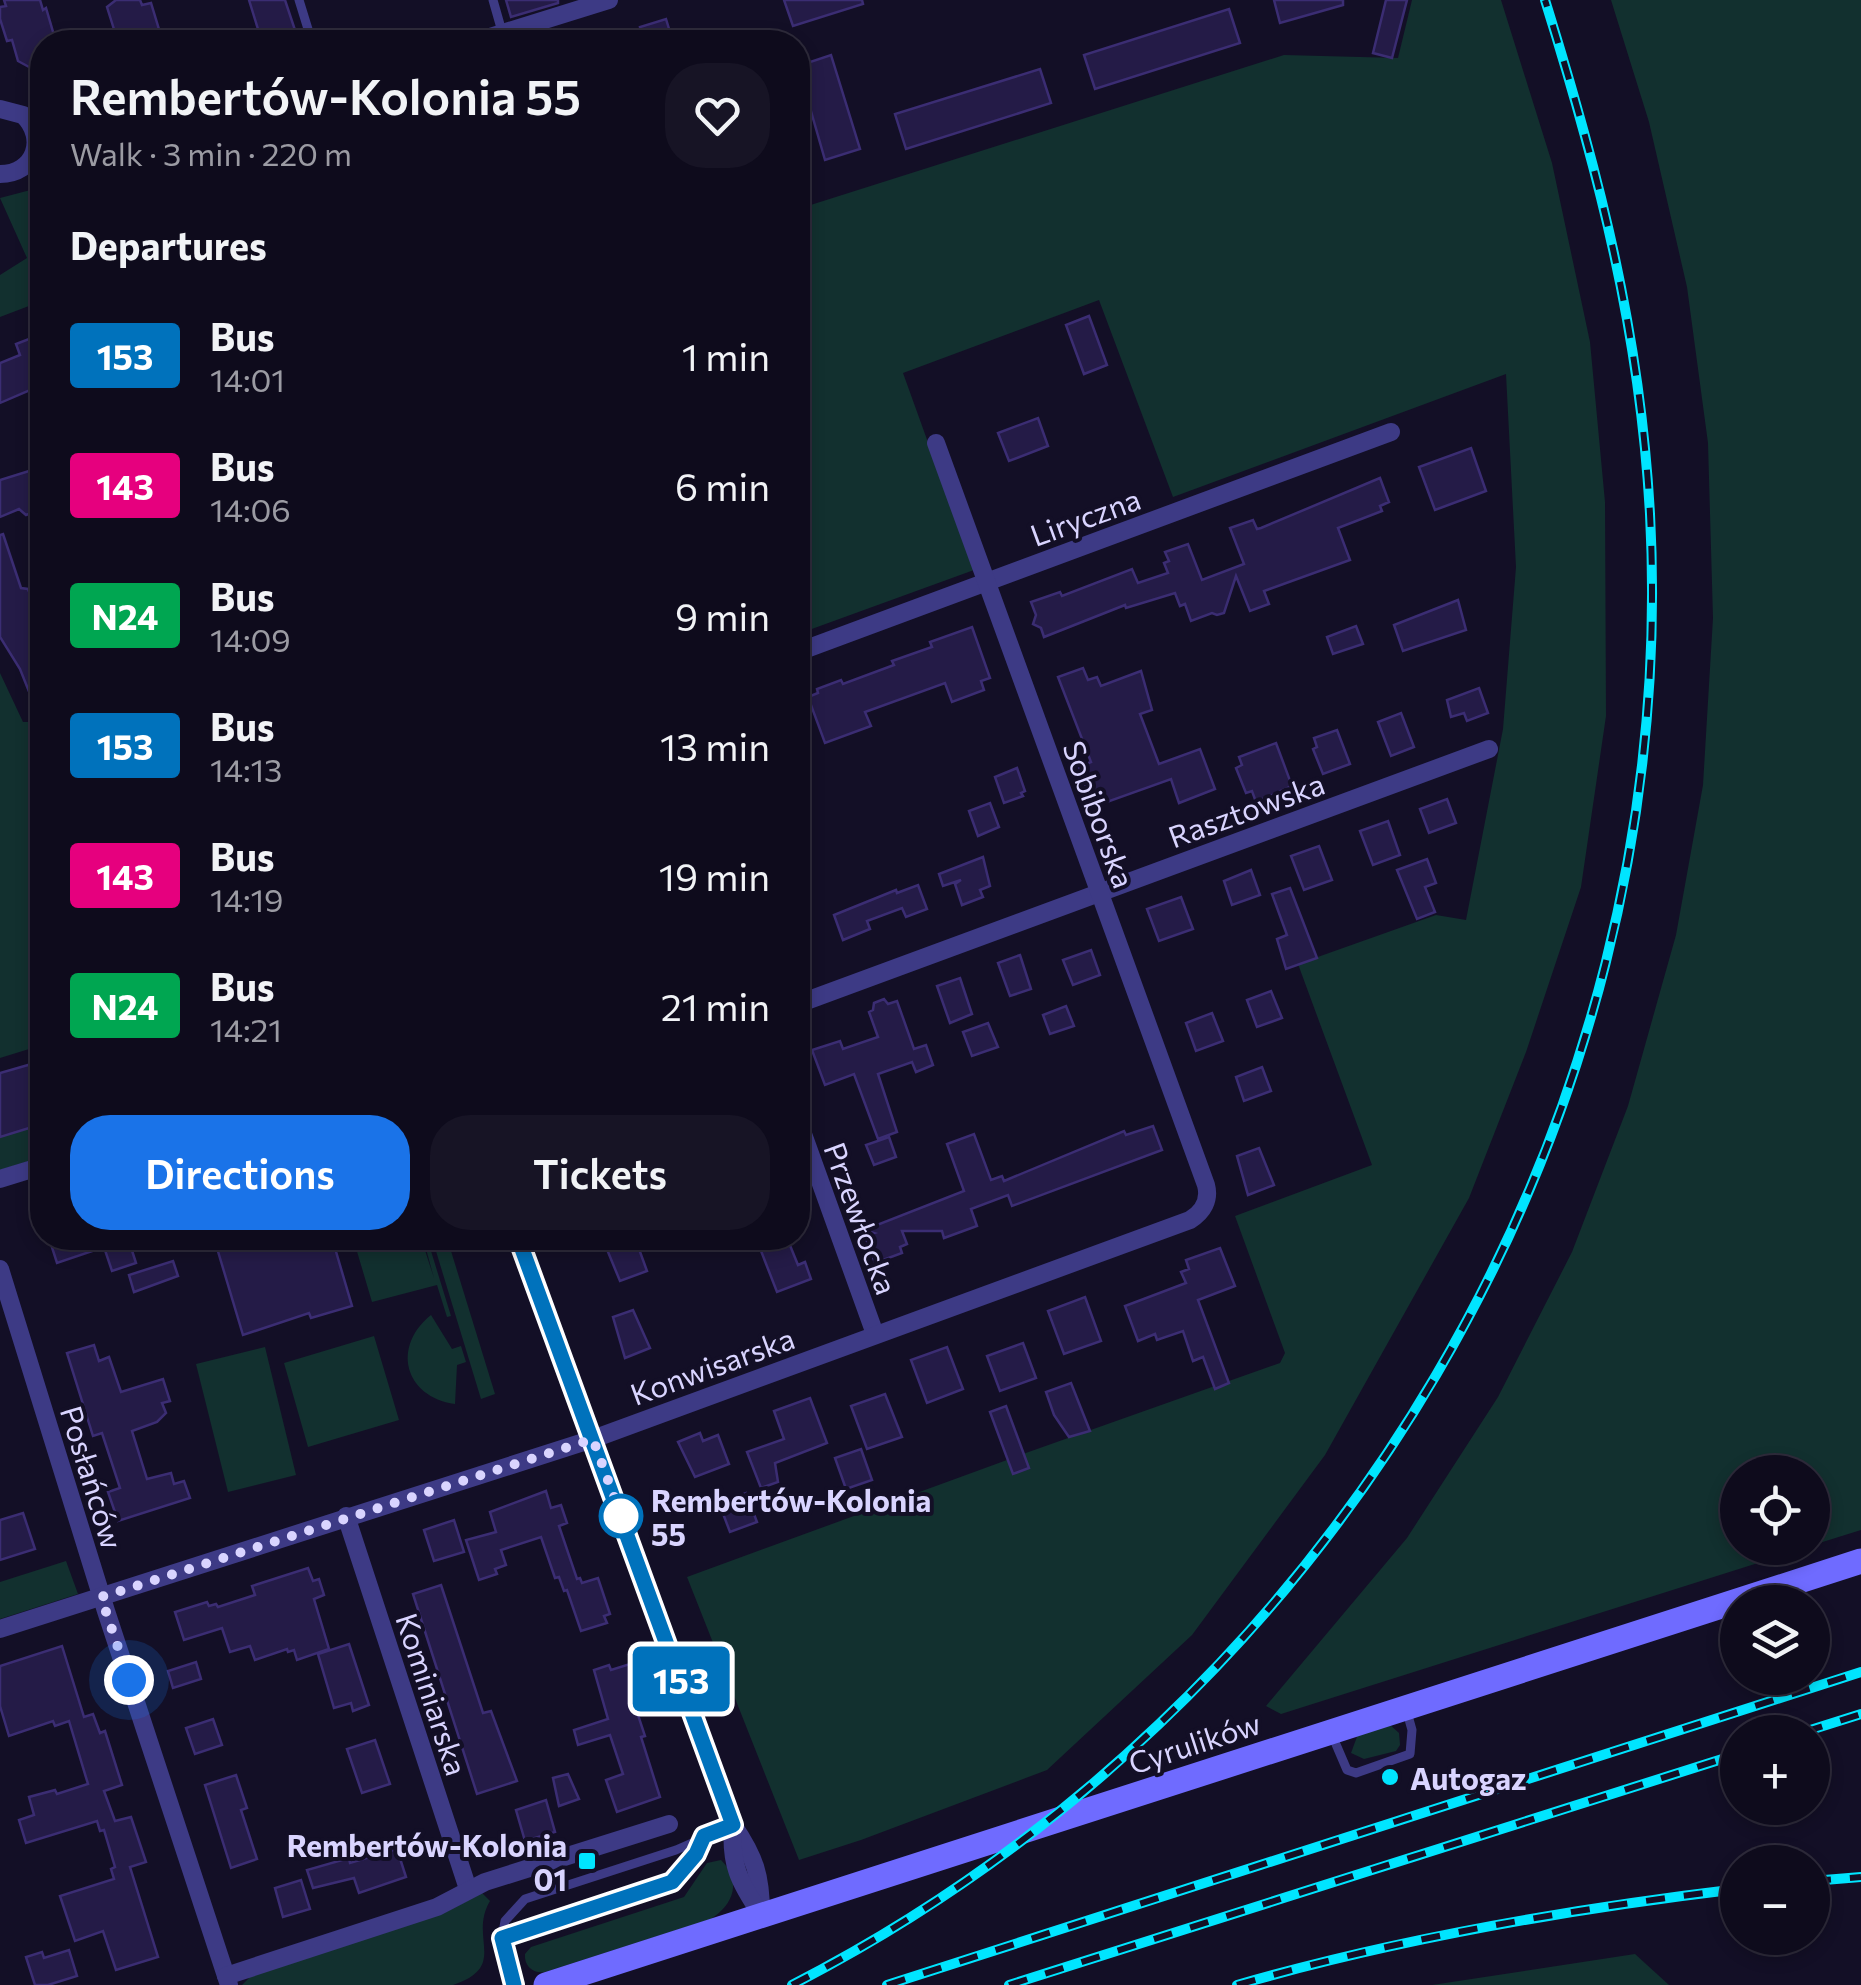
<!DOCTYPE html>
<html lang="en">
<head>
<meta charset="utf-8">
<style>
	body { margin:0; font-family:Commissioner,sans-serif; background:#171425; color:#f1f3f6; height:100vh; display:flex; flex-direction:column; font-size:38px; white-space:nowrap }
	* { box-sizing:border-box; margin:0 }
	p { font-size:32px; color:#9b9ba3 }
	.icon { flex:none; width:55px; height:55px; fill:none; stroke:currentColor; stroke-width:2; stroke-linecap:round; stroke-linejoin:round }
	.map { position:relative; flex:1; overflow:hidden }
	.drawer { position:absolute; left:30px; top:30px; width:780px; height:1220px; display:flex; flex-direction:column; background:#0e0b1c; border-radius:40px; box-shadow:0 5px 15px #0003,0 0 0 2px #2e2b3b }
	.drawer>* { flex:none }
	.badge { padding:0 20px; border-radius:8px; font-size:35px; line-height:65px }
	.buttons { position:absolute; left:1720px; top:1455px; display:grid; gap:20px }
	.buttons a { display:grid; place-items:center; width:110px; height:110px; border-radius:50%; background:#0e0b1c; box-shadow:0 5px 15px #0003,0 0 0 2px #2e2b3b; font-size:50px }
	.you { position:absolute; width:50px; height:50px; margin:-25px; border:8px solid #fff; border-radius:50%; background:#1a73e8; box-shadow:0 0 0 15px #1a73e833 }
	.map>.badge { position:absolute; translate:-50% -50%; box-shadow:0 0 0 5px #fff }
	h2 { padding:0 40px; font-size:38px; line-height:90px }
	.round { display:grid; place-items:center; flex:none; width:105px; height:105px; border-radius:40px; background:#171425 }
	.overview { display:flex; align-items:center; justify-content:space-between; height:170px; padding:0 40px }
	h1 { font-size:48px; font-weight:600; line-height:75px }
	.button { display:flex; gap:20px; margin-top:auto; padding:20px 40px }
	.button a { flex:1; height:115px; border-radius:40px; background:#1a73e8; color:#fff; font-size:40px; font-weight:600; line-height:115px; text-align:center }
	.button a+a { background:#171425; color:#f1f3f6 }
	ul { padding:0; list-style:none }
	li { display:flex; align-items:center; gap:30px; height:130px; padding:0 40px }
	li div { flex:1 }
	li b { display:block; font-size:38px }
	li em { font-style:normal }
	li .badge { min-width:110px; font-weight:700; text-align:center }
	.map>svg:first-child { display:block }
</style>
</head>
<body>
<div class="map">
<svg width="1861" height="1985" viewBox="0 0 1861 1985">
	<rect width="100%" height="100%" fill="#130f26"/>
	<!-- green -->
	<g fill="#12302f">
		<polygon points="1412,0 1501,0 1552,163 1590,342 1605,502 1606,716 1581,887 1526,1052 1469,1198 1325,1455 1192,1635 1047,1770 861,1840 799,1860 687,1577 1007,1460 1013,1474 1028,1468 1023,1454 1280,1363 1285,1353 1235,1216 1372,1165 1298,964 1436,915 1466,920 1503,729 1516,567 1506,374 1173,497 1099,300 903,373 974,570 798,634 798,209 1284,55 1398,58"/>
		<polygon points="1611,0 1861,0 1861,1530 1813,1545 1812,1472 1738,1472 1738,1548 1805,1548 1281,1714 1266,1706 1407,1538 1498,1397 1572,1252 1628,1106 1676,935 1703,785 1713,618 1708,443 1687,287 1649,122"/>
		<polygon points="42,187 42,301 0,317 0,275 27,258 0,198"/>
		<polygon points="0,673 23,722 42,722 42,1045 0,1058"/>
		<polygon points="42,1124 42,1157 0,1170 0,1137"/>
		<polygon points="353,1238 421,1238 434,1278 423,1238 427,1238 451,1316 447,1317 437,1285 372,1302"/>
		<polygon points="432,1238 447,1238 495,1394 481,1399"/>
		<path d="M431,1315l21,34 9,-3 5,16 -9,3 -2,39c-50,-7 -64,-57 -24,-89z"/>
		<polygon points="374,1336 399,1420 308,1447 284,1363"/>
		<polygon points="265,1347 296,1475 228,1492 196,1364"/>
		<polygon points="66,1561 78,1594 0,1619 0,1582"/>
		<polygon points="1389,1724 1399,1733 1400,1745 1396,1751 1364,1759 1351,1753 1358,1734"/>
		<path d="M721,1860c21,21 13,44 -10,59l-166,53c-12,2 -21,-6 -20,-18l6,-7 153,-50 23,-34z"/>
		<path d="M482,1893l8,8c-22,37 19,65 -37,84h-211l9,-9 193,-63z"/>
		<polygon points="1635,1954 1669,1985 1432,1985"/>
	</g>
	<!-- building -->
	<g fill="#241b47" stroke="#3b2d73" stroke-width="2.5">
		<polygon points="4,0 40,0 43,10 46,8 56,42 42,42 42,74 18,61 12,40 7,41 0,19 0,7 6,6"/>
		<polygon points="116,0 140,0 142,5 151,3 161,36 158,37 160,42 118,42 107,7"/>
		<polygon points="249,0 285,0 299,42 262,42"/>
		<polygon points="506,0 558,0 558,3 511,17"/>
		<polygon points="784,0 862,0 863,4 793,26"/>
		<polygon points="1274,0 1343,0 1343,5 1280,23"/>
		<polygon points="1386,0 1407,0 1392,58 1373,53"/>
		<polygon points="1229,9 1240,43 1095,89 1084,55"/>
		<polygon points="666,19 673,42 644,42 640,27"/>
		<polygon points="831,55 860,149 825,160 798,66"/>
		<polygon points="1040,69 1051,103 906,149 895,114"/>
		<polygon points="1089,316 1107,365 1084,374 1066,325"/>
		<polygon points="42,334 42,385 0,403 0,363 20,355 16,344"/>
		<polygon points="1038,418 1048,446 1009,461 998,433"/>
		<polygon points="1471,448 1486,491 1435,510 1419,467"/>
		<polygon points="42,467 42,509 26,515 19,509 0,517 0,480"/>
		<polygon points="1380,478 1389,502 1380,506 1382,511 1338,528 1350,560 1264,591 1269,604 1250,611 1236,576 1224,613 1217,615 1212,613 1191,621 1185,604 1180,606 1175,593 1126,608 1125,605 1044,637 1041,628 1033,624 1036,615 1031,602 1060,592 1062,596 1132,569 1138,583 1168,573 1164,563 1169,561 1165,552 1188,544 1202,580 1244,564 1230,528 1253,520 1257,529 1261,528"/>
		<polygon points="3,534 21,588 28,589 42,626 42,724 20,669 0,637 0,535"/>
		<polygon points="1458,600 1466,630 1403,651 1394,625"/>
		<polygon points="1356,626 1363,644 1333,654 1327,637"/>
		<polygon points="972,627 990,678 981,681 984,690 952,702 945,683 865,712 871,726 825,743 808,697 818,693 817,689 841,680 843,684 894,665 892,661 932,647 930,642"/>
		<polygon points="1083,668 1088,680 1097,677 1101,686 1141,671 1152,710 1140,714 1159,764 1200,749 1215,789 1179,803 1171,779 1093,807 1079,767 1091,762 1058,677"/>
		<polygon points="1479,688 1488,713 1467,721 1464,713 1451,717 1447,700"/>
		<polygon points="1401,713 1414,747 1391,756 1378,722"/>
		<polygon points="1337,730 1350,764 1323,774 1313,749 1317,747 1314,738"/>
		<polygon points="1276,743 1292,786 1256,802 1252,791 1246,793 1236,768 1242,765 1239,757"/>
		<polygon points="1017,768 1025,791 1021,793 1023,796 1004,803 995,777"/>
		<polygon points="1447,799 1456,823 1429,833 1420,809"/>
		<polygon points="990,803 999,827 978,836 969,811"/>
		<polygon points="1388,821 1400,855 1373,865 1360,831"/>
		<polygon points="1319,846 1332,880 1304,890 1291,856"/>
		<polygon points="983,857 990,886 980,890 983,897 962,905 955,884 961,880 943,886 939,874"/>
		<polygon points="1427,859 1436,883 1425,887 1435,912 1417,919 1397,870"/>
		<polygon points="1251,870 1260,895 1232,905 1224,881"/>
		<polygon points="918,885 927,909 906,917 902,908 867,921 870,929 843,940 834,915 896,890 897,893"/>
		<polygon points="1290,888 1317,958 1286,969 1277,939 1287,935 1272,894"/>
		<polygon points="1181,897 1193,929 1159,941 1147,909"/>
		<polygon points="1091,950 1100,975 1073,985 1063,960"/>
		<polygon points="1020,955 1031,989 1010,996 998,963"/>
		<polygon points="960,978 972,1014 950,1023 937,986"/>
		<polygon points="1271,991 1282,1018 1257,1027 1247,1000"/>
		<polygon points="884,999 888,1004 897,1001 914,1049 926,1045 933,1065 916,1072 912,1062 878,1074 897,1132 878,1139 854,1074 825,1085 812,1050 840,1041 843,1049 878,1037 869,1012 873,1010 874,1003"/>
		<polygon points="1066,1006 1074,1026 1050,1034 1043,1015"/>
		<polygon points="1212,1013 1223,1041 1196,1051 1186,1023"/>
		<polygon points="988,1023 998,1047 972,1056 963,1032"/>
		<polygon points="42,1061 42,1124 0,1137 0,1073"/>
		<polygon points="1262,1067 1271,1091 1244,1101 1236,1077"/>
		<polygon points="1153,1126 1162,1150 1012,1206 1008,1195 971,1209 977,1226 944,1238 942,1231 902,1231 907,1244 900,1247 902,1253 875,1263 865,1236 874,1233 864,1230 964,1191 947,1144 974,1134 991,1180 1002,1176 1004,1181 1124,1131 1126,1135"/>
		<polygon points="889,1137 896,1157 874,1165 866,1145"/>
		<polygon points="1259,1148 1274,1185 1248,1195 1237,1156"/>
		<polygon points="49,1238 128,1238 136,1263 112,1271 104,1247 57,1263"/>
		<polygon points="214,1238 283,1238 285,1244 307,1238 332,1238 352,1306 311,1318 309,1313 243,1335"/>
		<polygon points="635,1238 647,1271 620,1281 606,1247"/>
		<polygon points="756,1238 787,1238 798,1265 805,1262 811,1279 777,1292"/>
		<polygon points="1220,1248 1235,1286 1198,1300 1229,1383 1215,1389 1203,1357 1193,1361 1183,1331 1157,1340 1155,1334 1138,1341 1125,1306 1186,1283 1181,1272 1189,1269 1186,1260"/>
		<polygon points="173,1261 178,1276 134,1292 129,1275"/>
		<polygon points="1085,1297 1101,1341 1064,1354 1048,1311"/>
		<polygon points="633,1310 650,1348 625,1358 613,1317"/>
		<polygon points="1023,1343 1036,1378 1000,1391 987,1356"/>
		<polygon points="94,1345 99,1361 109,1357 121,1392 163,1379 170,1401 162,1403 166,1413 157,1422 132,1431 147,1479 171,1473 174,1484 184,1481 190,1498 118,1521 108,1492 120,1488 102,1433 93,1436 67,1353"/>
		<polygon points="947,1347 963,1389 927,1403 911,1360"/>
		<polygon points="1071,1383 1090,1431 1069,1437 1054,1415 1046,1392"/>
		<polygon points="885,1394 902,1437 867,1449 851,1406"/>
		<polygon points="810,1398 827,1443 775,1463 778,1482 761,1488 747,1452 784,1439 774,1411"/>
		<polygon points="1006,1406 1029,1468 1013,1474 990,1412"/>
		<polygon points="700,1433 703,1441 718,1435 729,1464 695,1477 678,1442"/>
		<polygon points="861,1449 872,1480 846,1489 835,1458"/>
		<polygon points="546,1491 551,1508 561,1505 567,1523 559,1526 577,1579 580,1578 582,1583 598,1578 610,1614 604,1616 607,1623 581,1631 567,1590 564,1591 559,1577 555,1578 541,1537 501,1550 506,1565 495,1569 497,1574 479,1580 466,1540 496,1532 490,1512"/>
		<polygon points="746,1493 757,1522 730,1532 719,1503"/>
		<polygon points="23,1513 35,1549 0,1560 0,1520"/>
		<polygon points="454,1520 464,1552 434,1561 424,1530"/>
		<polygon points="308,1568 313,1581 319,1579 324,1595 314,1599 329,1649 297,1660 294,1650 288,1652 287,1649 255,1660 250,1646 230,1652 222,1628 184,1640 175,1612 207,1602 209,1606 216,1604 218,1607 255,1595 252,1586"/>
		<polygon points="441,1585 483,1713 491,1711 517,1781 477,1794 413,1594"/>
		<polygon points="349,1644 369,1705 353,1711 351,1703 334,1708 318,1654"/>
		<polygon points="62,1646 84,1717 93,1714 100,1733 105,1731 122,1785 104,1791 115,1821 131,1817 146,1862 130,1867 158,1957 116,1970 103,1931 75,1941 60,1896 114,1879 111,1869 115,1867 104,1830 100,1831 97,1821 26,1843 19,1820 34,1815 29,1797 55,1790 57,1794 88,1784 69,1721 55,1726 53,1721 9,1736 0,1706 0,1666"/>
		<polygon points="196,1662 201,1679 173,1688 168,1671"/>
		<polygon points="630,1664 641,1698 633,1700 645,1736 641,1737 660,1797 617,1812 606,1780 623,1774 610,1735 578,1745 574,1730 608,1719 594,1670 609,1665 611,1670"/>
		<polygon points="213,1719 222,1745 195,1754 186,1728"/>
		<polygon points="375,1740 390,1784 362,1793 347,1749"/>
		<polygon points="568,1774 579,1799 559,1806 553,1778"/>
		<polygon points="236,1775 247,1808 241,1810 257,1859 231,1868 205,1785"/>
		<polygon points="546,1800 555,1832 525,1841 516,1810"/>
		<polygon points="397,1849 406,1877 359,1893 354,1878 313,1888 307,1870 349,1858 350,1863"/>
		<polygon points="301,1880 310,1909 283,1917 275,1888"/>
		<polygon points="69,1950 77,1976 48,1985 35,1985 26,1957 42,1952 44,1958"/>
	</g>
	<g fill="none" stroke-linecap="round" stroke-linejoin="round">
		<!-- lane -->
		<g stroke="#3d3a85" stroke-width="9">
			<polyline points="299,0 312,42"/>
			<polyline points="493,0 505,42"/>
			<polyline points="1332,1735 1347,1770 1356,1773 1410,1754 1412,1730 1407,1712"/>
			<polyline points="502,1938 672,1882 696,1854 703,1836"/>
			<polyline points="514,1985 502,1938 505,1921 525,1899 676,1850 733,1825"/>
		</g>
		<!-- street -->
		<g stroke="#3d3a85" stroke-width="18">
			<polyline points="474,42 609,0"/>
			<path d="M0,109l23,6c24,23 12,59 -23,59"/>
			<polyline points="798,652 1391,432"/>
			<polyline points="798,1004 1489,749"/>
			<polyline points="798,1120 875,1334"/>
			<polyline points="0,1179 42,1166"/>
			<path d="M518,1238l215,587c22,32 28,51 28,89"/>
			<polyline points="0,1269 106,1611 229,1985"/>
			<polyline points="346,1516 468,1889"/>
			<path d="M0,1629l593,-190 597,-219c13,-8 20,-20 16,-35l-270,-742"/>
			<path d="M733,1825c-3,39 6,57 28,89"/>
			<polyline points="226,1976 437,1907 485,1882 669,1824"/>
		</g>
		<!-- secondary -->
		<polyline stroke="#6f6bff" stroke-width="25" points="546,1985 1861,1561"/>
		<!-- rail casing -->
		<g stroke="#00e5ff" stroke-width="10">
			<g id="rail">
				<polyline points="1804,1732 1861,1714"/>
				<polyline points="1812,1881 1861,1877"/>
				<path d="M792,1985c542,-278 890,-859 858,-1471 -10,-182 -51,-341 -105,-514"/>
				<polyline points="887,1985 1861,1672"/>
				<polyline points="1009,1985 1738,1754"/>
				<path d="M1237,1985c163,-47 333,-76 501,-96"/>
			</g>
		</g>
		<!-- rail -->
		<use href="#rail" stroke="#130f26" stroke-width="6" stroke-dasharray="19" stroke-linecap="butt"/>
	</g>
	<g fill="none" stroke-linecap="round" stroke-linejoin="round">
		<!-- line casing -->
		<g stroke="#fff" stroke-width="22">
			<polyline id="line" points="514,1985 502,1938 672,1882 696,1854 704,1836 733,1825 518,1238"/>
		</g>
		<!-- line -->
		<use href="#line" stroke="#0072bc" stroke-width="15"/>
		<!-- walk -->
		<polyline stroke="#d9d4ff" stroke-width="10" stroke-dasharray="0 18" points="129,1680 101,1597 124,1590 593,1439 621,1516"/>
	</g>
	<!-- markers -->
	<circle fill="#fff" stroke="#0072bc" stroke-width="5" cx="621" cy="1516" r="20"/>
	<g fill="#00e5ff" stroke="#130f26" stroke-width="4">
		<circle cx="1390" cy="1777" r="10"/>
		<rect x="577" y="1851" width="20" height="20" rx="5"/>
	</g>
	<g text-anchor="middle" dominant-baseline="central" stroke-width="8" stroke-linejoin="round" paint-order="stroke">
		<!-- street labels -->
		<g font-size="30" fill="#d9d4ff" stroke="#130f26">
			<text transform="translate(1085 516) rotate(-20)">Liryczna</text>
			<text transform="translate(1246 809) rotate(-20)">Rasztowska</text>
			<text transform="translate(1100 814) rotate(70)">Sobiborska</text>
			<text transform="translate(862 1218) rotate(70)">Przewłocka</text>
			<text transform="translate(712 1365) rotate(-20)">Konwisarska</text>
			<text transform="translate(93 1477) rotate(73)">Posłańców</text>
			<text transform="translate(433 1694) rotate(72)">Kominiarska</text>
			<text transform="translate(1194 1742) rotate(-18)">Cyrulików</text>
		</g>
		<!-- stop labels -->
		<g font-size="30" font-weight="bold" fill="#d9d4ff" stroke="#130f26" text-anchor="start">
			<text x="651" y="1499">Rembertów-Kolonia<tspan x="651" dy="34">55</tspan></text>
		</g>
		<!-- poi labels -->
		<g font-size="30" font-weight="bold" fill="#d9d4ff" stroke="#130f26" text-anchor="start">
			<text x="1410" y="1777">Autogaz</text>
			<text x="567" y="1844" text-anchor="end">Rembertów-Kolonia<tspan x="567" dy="34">01</tspan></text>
		</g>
	</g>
</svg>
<div class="buttons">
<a><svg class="icon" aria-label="locate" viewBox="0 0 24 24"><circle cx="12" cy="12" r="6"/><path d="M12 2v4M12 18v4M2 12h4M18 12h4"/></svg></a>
<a><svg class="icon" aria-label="layers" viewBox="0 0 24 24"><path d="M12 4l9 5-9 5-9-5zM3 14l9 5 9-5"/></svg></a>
<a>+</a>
<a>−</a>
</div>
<div class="you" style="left:129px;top:1680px"></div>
<b class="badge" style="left:681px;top:1679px;background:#0072bc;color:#fff">153</b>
<section class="drawer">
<div class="overview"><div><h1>Rembertów-Kolonia 55</h1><p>Walk · 3 min · 220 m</p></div><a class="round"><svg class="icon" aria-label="heart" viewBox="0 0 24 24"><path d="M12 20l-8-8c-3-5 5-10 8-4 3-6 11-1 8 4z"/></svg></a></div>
<h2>Departures</h2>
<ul>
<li><span class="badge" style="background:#0072bc;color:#fff">153</span><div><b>Bus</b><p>14:01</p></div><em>1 min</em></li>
<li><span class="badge" style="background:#e6007e;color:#fff">143</span><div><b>Bus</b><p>14:06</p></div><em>6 min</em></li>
<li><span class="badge" style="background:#00a651;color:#fff">N24</span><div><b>Bus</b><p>14:09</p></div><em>9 min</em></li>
<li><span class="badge" style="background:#0072bc;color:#fff">153</span><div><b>Bus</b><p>14:13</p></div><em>13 min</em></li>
<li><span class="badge" style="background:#e6007e;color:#fff">143</span><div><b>Bus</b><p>14:19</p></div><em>19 min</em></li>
<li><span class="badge" style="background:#00a651;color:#fff">N24</span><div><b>Bus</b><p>14:21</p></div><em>21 min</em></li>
</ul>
<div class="button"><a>Directions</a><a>Tickets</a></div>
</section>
</div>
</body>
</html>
